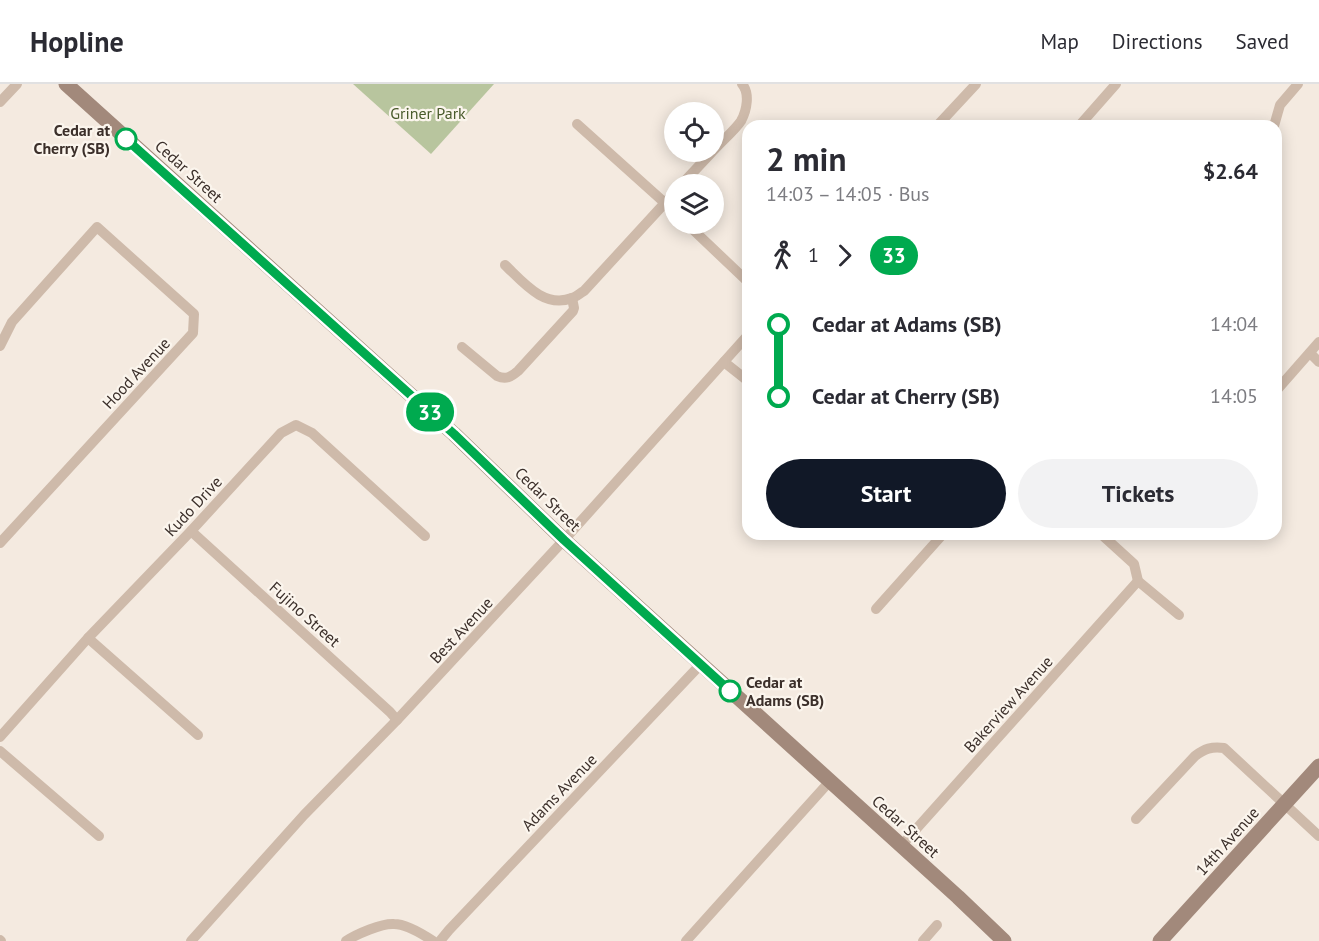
<!DOCTYPE html>
<html lang="en">
<head>
<meta charset="utf-8">
<style>
	body { margin:0; font-family:"PT Sans",sans-serif; background:#f2f2f3; color:#2b2b33; height:100vh; display:flex; flex-direction:column; font-size:22px; white-space:nowrap }
	* { box-sizing:border-box; margin:0 }
	p { font-size:20px; color:#7c7c81 }
	.icon { flex:none; width:33px; height:33px; fill:none; stroke:currentColor; stroke-width:2; stroke-linecap:round; stroke-linejoin:round }
	.map { position:relative; flex:1; overflow:hidden }
	.sheet { position:absolute; left:742px; top:36px; width:540px; height:420px; display:flex; flex-direction:column; background:#fff; border-radius:18px; box-shadow:0 3px 15px #0003 }
	.sheet>* { flex:none }
	.badge { padding:0 12px; border-radius:20px; font-size:21px; line-height:39px }
	.controls { position:absolute; left:664px; top:18px; display:grid; gap:12px }
	.controls a { display:grid; place-items:center; width:60px; height:60px; border-radius:50%; background:#fff; box-shadow:0 3px 15px #0003; font-size:30px }
	.map>.badge { position:absolute; translate:-50% -50%; box-shadow:0 0 0 3px #fff }
	.legs { display:flex; align-items:center; gap:9px; height:66px; padding:0 24px; font-size:20px }
	.legs p { margin-inline-start:auto }
	.overview { display:flex; align-items:center; justify-content:space-between; height:102px; padding:0 24px }
	h1 { font-size:33px; font-weight:700; line-height:45px }
	.action { display:flex; gap:12px; margin-top:auto; padding:12px 24px }
	.action a { flex:1; height:69px; border-radius:36px; background:#111827; color:#fff; font-size:24px; font-weight:700; line-height:69px; text-align:center }
	.action a+a { background:#f2f2f3; color:#2b2b33 }
	ul { padding:0 24px; list-style:none }
	li { display:flex; align-items:center; gap:21px; height:72px; font-size:22px }
	li i { display:grid; place-items:center; width:9px; height:100%; margin:0 8px; background:currentColor }
	li i::after { content:''; width:15px; height:15px; margin:-8px; border:4px solid; border-radius:50%; background:#fff }
	li p { margin-inline-start:auto }
	li:first-child i { background:linear-gradient(#0000 50%,currentColor 0) }
	li:last-child i { background:linear-gradient(currentColor 50%,#0000 0) }
	header { display:flex; align-items:center; gap:36px; box-sizing:border-box; height:84px; padding:0 30px; background:#fff; border-bottom:2px solid #e1e1e2 }
	header strong { font-size:28px }
	nav { display:flex; gap:33px; margin-inline-start:auto; font-size:21px }
	.map>svg:first-child { display:block }
</style>
</head>
<body>
<header>
<strong>Hopline</strong>
<nav><a>Map</a><a>Directions</a><a>Saved</a></nav>
</header>
<div class="map">
<svg width="1319" height="857" viewBox="0 0 1319 857">
	<rect width="100%" height="100%" fill="#f4eae0"/>
	<!-- green -->
	<polygon fill="#b8c59e" points="353,0 494,0 431,70"/>
	<g fill="none" stroke-linecap="round" stroke-linejoin="round">
		<!-- street -->
		<g stroke="#cebaaa" stroke-width="10">
			<polyline points="0,18 17,0"/>
			<polyline points="577,40 675,128"/>
			<polyline points="937,42 976,0"/>
			<polyline points="1079,42 1116,0"/>
			<polyline points="1274,42 1280,21 1298,0"/>
			<path d="M714,66c8,-9 21,-20 27,-29 6,-11 9,-28 1,-37"/>
			<polyline points="682,100 712,68"/>
			<polyline points="687,140 748,198"/>
			<path d="M505,181c18,17 39,44 67,33 4,-1 8,-5 12,-7l91,-99"/>
			<polyline points="0,262 12,238 97,143 194,230 193,249 0,459"/>
			<path d="M462,263l35,29c9,4 14,1 21,-5l55,-60 1,-3 -2,-10"/>
			<polyline points="1310,269 1319,278"/>
			<polyline points="724,278 748,297"/>
			<polyline points="1276,307 1319,258"/>
			<polyline points="191,447 390,628 397,636"/>
			<polyline points="1101,450 1134,480 1138,497 1179,531"/>
			<polyline points="876,525 943,450"/>
			<polyline points="88,554 198,651"/>
			<polyline points="0,653 88,554 191,447 281,349 296,341 312,349 425,452"/>
			<polyline points="0,667 99,752"/>
			<path d="M1136,735l59,-63c9,-7 17,-10 29,-8l95,88"/>
			<polyline points="901,762 1138,497"/>
			<polyline points="0,856 1,857"/>
			<polyline points="191,857 304,731 397,636 564,456 748,251"/>
			<path d="M346,857c11,-7 36,-18 48,-17 12,0 30,11 39,17"/>
			<polyline points="440,857 449,846 701,580"/>
			<polyline points="686,857 830,697"/>
			<polyline points="923,857 937,841"/>
		</g>
		<!-- secondary -->
		<g stroke="#a2897b" stroke-width="15">
			<polyline points="66,0 454,350 564,456 958,813 1004,857"/>
			<polyline points="1160,857 1319,682"/>
		</g>
	</g>
	<g fill="none" stroke-linecap="round" stroke-linejoin="round">
		<!-- line-1 casing -->
		<g stroke="#fff" stroke-width="14">
			<polyline id="line-1" points="126,55 454,350 564,456 730,607"/>
		</g>
		<!-- line-1 -->
		<use href="#line-1" stroke="#00aa4f" stroke-width="9"/>
	</g>
	<!-- markers -->
	<g fill="#fff" stroke="#00aa4f" stroke-width="3">
		<circle cx="126" cy="55" r="10"/>
		<circle cx="730" cy="607" r="10"/>
	</g>
	<g text-anchor="middle" dominant-baseline="central" stroke-width="4.5" stroke-linejoin="round" paint-order="stroke">
		<!-- park labels -->
		<g font-size="16" fill="#4a5b2c" stroke="#fbf5ed">
			<text x="428" y="29">Griner Park</text>
		</g>
		<!-- stop labels -->
		<g font-size="16" font-weight="bold" fill="#3b2f2a" stroke="#fbf5ed" text-anchor="end">
			<text x="110" y="46">Cedar at<tspan x="110" dy="18">Cherry (SB)</tspan></text>
			<text x="746" y="598" text-anchor="start">Cedar at<tspan x="746" dy="18">Adams (SB)</tspan></text>
		</g>
		<!-- street labels -->
		<g font-size="16" fill="#3b2f2a" stroke="#fbf5ed">
			<text transform="translate(189 87) rotate(42)">Cedar Street</text>
			<text transform="translate(136 289) rotate(-47)">Hood Avenue</text>
			<text transform="translate(548 415) rotate(44)">Cedar Street</text>
			<text transform="translate(193 422) rotate(-47)">Kudo Drive</text>
			<text transform="translate(305 530) rotate(42)">Fujino Street</text>
			<text transform="translate(461 546) rotate(-47)">Best Avenue</text>
			<text transform="translate(1008 620) rotate(-48)">Bakerview Avenue</text>
			<text transform="translate(559 708) rotate(-46)">Adams Avenue</text>
			<text transform="translate(906 742) rotate(42)">Cedar Street</text>
			<text transform="translate(1227 757) rotate(-48)">14th Avenue</text>
		</g>
	</g>
</svg>
<div class="controls">
<a><svg class="icon" aria-label="locate" viewBox="0 0 24 24"><circle cx="12" cy="12" r="6"/><path d="M12 2v4M12 18v4M2 12h4M18 12h4"/></svg></a>
<a><svg class="icon" aria-label="layers" viewBox="0 0 24 24"><path d="M12 4l9 5-9 5-9-5zM3 14l9 5 9-5"/></svg></a>
</div>
<b class="badge" style="left:430px;top:328px;background:#00aa4f;color:#fff">33</b>
<section class="sheet">
<div class="overview"><div><h1>2 min</h1><p>14:03 – 14:05 · Bus</p></div><b>$2.64</b></div>
<div class="legs"><svg class="icon" aria-label="walk" viewBox="0 0 24 24"><circle cx="13" cy="4" r="2"/><path d="M13 8l-2 6 4 7M11 14l-3 7M7 12l3-4h3l4 4"/></svg>1<svg class="icon" aria-label="forward" viewBox="0 0 24 24"><path d="M9 5l7 7-7 7"/></svg><b class="badge" style="background:#00aa4f;color:#fff">33</b></div>
<ul>
<li><i style="color:#00aa4f"></i><b>Cedar at Adams (SB)</b><p>14:04</p></li>
<li><i style="color:#00aa4f"></i><b>Cedar at Cherry (SB)</b><p>14:05</p></li>
</ul>
<div class="action"><a>Start</a><a>Tickets</a></div>
</section>
</div>
</body>
</html>
